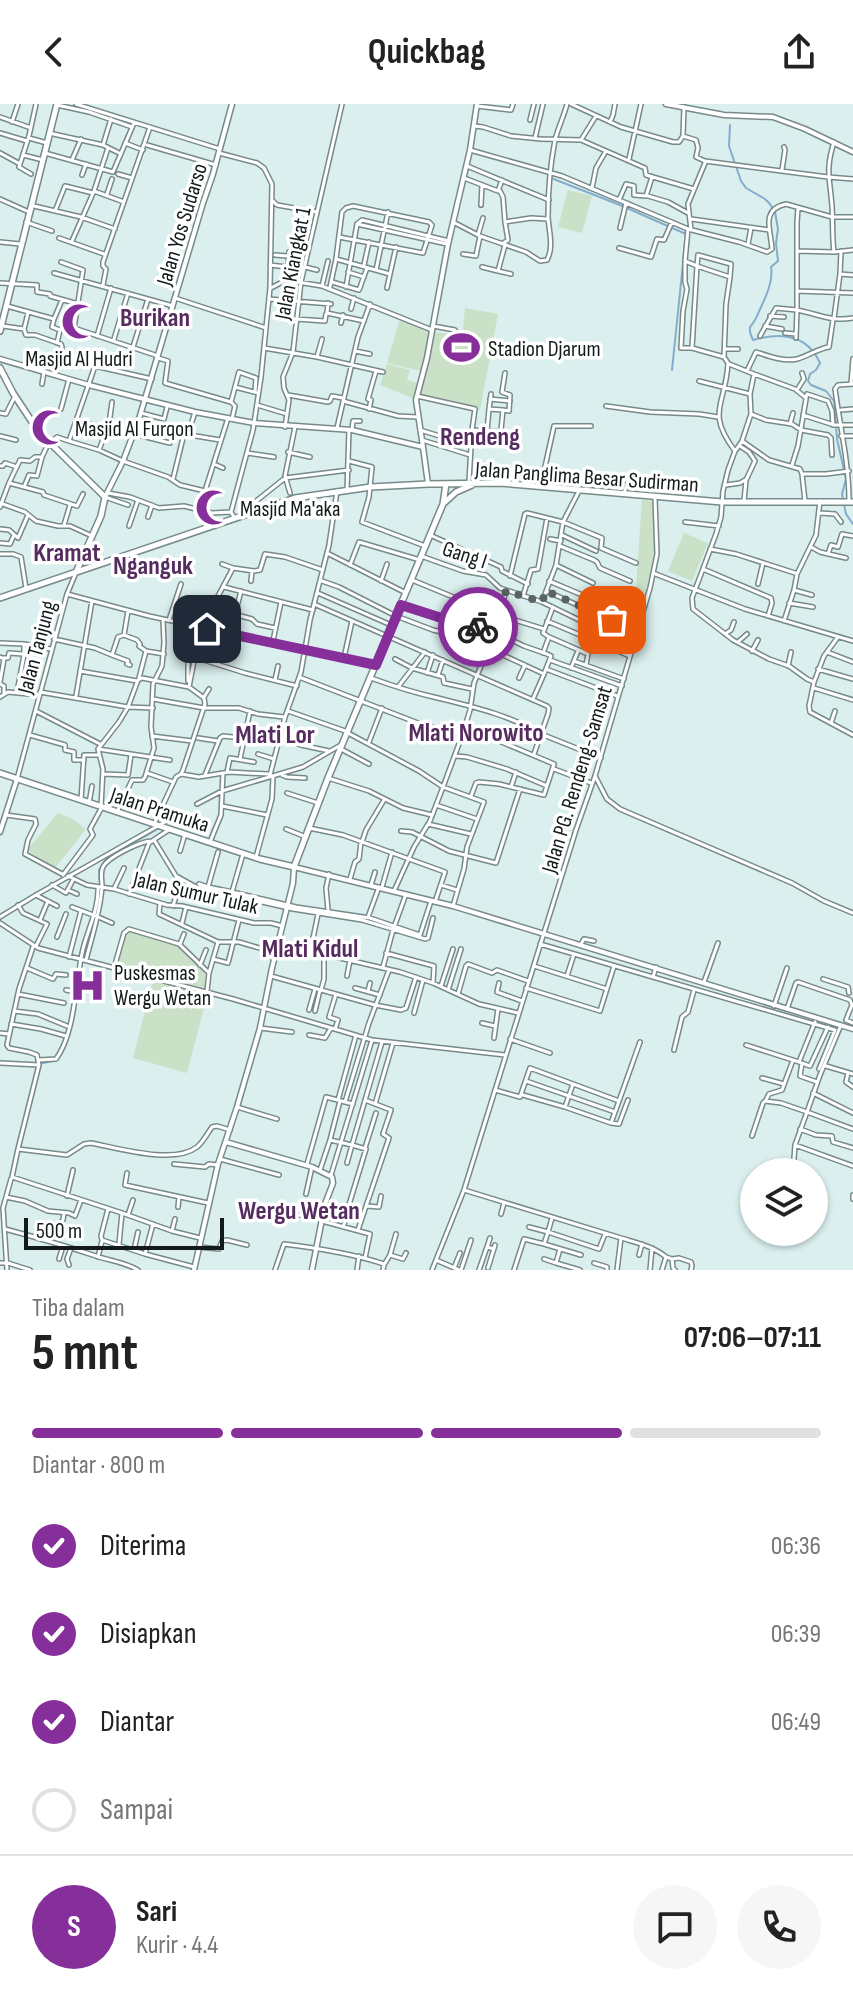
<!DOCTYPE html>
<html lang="id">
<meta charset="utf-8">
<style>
:root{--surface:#fff;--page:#f6f6f6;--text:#222;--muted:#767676;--line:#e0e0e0;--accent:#862e9a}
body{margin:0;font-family:"Sofia Sans Condensed",sans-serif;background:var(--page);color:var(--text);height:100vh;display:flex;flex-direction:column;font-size:30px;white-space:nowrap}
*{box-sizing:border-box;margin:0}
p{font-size:26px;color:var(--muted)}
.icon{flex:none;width:44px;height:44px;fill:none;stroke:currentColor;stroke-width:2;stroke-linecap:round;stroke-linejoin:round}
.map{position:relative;height:1166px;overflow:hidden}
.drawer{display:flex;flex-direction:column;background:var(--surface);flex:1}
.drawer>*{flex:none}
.controls{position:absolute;left:740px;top:1054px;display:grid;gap:16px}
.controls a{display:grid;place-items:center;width:88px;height:88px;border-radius:50%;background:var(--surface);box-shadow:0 2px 6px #0004;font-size:40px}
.scale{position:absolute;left:24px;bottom:20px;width:200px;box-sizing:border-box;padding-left:8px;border:4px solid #131b1a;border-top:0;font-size:22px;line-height:28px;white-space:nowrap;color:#131b1a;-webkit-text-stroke:6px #fff;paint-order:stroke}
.pin{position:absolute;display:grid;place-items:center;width:68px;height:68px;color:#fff;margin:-34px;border-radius:16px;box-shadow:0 4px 12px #0006}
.courier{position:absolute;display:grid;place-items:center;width:80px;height:80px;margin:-40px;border:6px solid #862e9a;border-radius:50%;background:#fff;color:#222;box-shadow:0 2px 10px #0007}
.head em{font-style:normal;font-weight:700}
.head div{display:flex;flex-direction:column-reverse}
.head{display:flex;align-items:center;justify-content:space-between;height:136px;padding:0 32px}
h1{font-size:52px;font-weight:700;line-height:60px}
.bar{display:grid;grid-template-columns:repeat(4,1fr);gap:12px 8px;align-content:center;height:96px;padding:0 32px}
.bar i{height:10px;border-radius:6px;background:var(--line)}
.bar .selected{background:var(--accent)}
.bar p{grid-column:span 4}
.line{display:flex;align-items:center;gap:20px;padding:0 32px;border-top:2px solid var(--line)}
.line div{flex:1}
.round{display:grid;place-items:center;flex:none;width:84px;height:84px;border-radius:42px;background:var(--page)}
ol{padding:0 32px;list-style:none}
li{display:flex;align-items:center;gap:24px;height:88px}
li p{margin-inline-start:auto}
li .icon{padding:8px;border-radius:50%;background:var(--accent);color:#fff;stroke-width:4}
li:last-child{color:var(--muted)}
li i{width:44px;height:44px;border:4px solid var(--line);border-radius:50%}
header{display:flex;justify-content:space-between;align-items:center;height:104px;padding:0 32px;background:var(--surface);font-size:36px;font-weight:700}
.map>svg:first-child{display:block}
</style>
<header><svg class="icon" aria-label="back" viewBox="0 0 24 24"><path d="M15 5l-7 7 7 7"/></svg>Quickbag<svg class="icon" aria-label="share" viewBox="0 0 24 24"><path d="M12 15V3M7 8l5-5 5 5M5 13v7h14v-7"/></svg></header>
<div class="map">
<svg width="853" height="1166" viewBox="0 0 853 1166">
<rect width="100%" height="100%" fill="#daefee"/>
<path fill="#cae0c7" d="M568,86L592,92L582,129L558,123Z
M465,204L498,210L480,306L419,291L435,228L457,231L459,226L463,225Z
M400,215L429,227L426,252L421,267L387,259Z
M387,260L410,266L407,276L418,279L415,295L380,281Z
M642,396L655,397L657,450L642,514L639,513L640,502L635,498Z
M684,429L708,439L692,477L668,467Z
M58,709L73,715L86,725L55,764L27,746Z
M128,828H135L179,843L205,870V884L118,862L125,831Z
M153,876L208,889L187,969L133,954Z"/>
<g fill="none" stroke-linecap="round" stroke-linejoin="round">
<path stroke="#86accc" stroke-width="2" d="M730,21L729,42L741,77L746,84L765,95L770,100L775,108L778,125L776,139L778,157L771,163C774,179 763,198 757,212C756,215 751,222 750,223C749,229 751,231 753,236C781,228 807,230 820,259L816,266L810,270L808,277L811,281L826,287L834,297L837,335L846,375L842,390L846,410L853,420
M551,74L620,101L686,130
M672,266L685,140
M100,783L99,766L106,755L161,723
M21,959H44L51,957"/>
<defs>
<path id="minor" d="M76,0L220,45
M571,0L621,23L673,38H679L683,32L684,3
M57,1L89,8L132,23
M477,2L511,6L513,0
M0,13L31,24
M530,16L534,0
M12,18L18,0
M610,18L613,11L615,0
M474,22L483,23L511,32L541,35L581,36L645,64L646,71L694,85
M0,29L27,37
M49,29L103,41L121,50
M683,32L696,36L698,44L696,53L705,57V59L688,100L691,126
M29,34L47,39
M535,34L543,0
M581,36L596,12
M834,38C825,66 830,75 832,102C833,118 832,133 834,148L853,146
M125,39L143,46
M103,41L111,15
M147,41L216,61
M470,46L562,72L688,125L685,157L697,162L692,244L724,253L728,259C726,301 705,307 735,347L728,366L723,387L721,413L716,430L692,494L693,505L733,536L769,555L789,562L807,575L814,578L809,602L810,608L853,631
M0,49L20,60
M45,49L113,68L134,19
M219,49L257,59L264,64L272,80L270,184L261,273L253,326L231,408L234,413
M23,51L43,56
M629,55L641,0
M72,56L81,35
M705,57L828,73L853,75
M467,62L549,96
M782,66L785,46L784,43
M31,70L19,63L29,32L36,0
M118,70L132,74
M82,71L86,60
M464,74L498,87L502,76
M592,84L596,64L606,47
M94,87L124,98
M500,87L503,93L505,118
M107,90L112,75
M648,92L668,98L688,109
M0,95L29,108
M272,96L277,101L317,108
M619,96L626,80L634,82V91L646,92L652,73
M481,101L482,81
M34,102L81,113L115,125
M798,104L797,119V206C818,210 831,218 853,214
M55,107L65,82L93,89
M691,115L769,126
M26,118L52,127
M453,118L480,132L526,148L540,157L547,156C554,143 549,128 548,113C548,87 550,62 555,36C558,24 564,12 567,0
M357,120L362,116L449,137
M357,120L447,140
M620,124L626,99
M688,125L739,138L767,148L772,145C771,126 760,106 786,100L832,113H853
M478,131L483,114
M59,134L104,150
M72,137L94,87L108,44
M0,138L20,140
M502,140L508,136L505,118L531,114L548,115
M748,140L751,124
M505,141L498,167L511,170
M619,144L651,153L657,135L664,136L672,118
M797,147L834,148
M841,147L840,170L853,171
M463,150L476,152L480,132
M275,151L287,152
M336,155L390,170L396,143
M61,158L83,166L74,224L158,252
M685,159V178L687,185L683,207L681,244H691
M270,161L304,165
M364,161L369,138
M288,162L289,148
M697,162L730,173L726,200L724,253
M697,162L698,151L731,160L730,173
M305,163L317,166
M482,163L498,167
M376,166L388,108
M348,168L364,173
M54,169L173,202
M332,178L359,186L367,164
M0,179L37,181V188L50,190V192L78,200
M103,181L106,165L103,162V158L150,23
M322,182L328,157
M330,183L336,155L342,108L346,104L353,102L429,118L432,121L423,149L339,133
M346,183L357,120
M271,184L286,176L322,182L432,226
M387,184L390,170
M797,187L853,189
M175,194L266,224
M269,195L331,200
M328,199L327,209L364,217
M7,202L54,215L52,223L60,226L57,239
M351,205L354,194
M770,212L784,213
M834,214L840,170
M54,215L62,196
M296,215L325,217L326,210
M341,219L343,211
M3,222L24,225L26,231H35L61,240L62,243L55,271
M433,222L455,226
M765,222L782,225
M24,225L28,209
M785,229L796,230
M97,232L111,184
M760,232L776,204L797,206L796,234
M114,235L128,189
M133,243L148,195
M264,244L317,253L383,268
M725,245H738
M355,247L370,250
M317,253L322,235
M158,254L168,257L165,279L231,298
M729,260L754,270L750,290L751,310L742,337
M43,267L45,257
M747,267L756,248C768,252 784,258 797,255C808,252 817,245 829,243L833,216
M754,270L795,285L806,294L807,290L828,297L832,307L833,321
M152,275L95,262L69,337L99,346L123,357L168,373L180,381L205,387L228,314
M699,277L750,290
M851,279L853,255
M42,280L44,268
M235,283L239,268L256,274L255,288
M797,286L804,275L802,269
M288,291L328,298L330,297L332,292L343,294
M417,292L475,305L472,326L469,377
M490,295L510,297
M343,297L398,312L417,313
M257,301L287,310
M606,302L650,308L699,310L718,313
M61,305L69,275
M369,305L371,296L368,295L376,267
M503,306L509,307L510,291L502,288L505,269
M841,306L853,305
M0,309L6,310L14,294
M141,309L164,315L167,303
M751,310L766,316L792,320L801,326L828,331L831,334L832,351
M803,311L834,321H853
M232,315L235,302L231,298L235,283L258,289
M77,317L107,324
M790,320L793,309
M285,323L289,296L284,284L283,273L293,248L301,178L342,0
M337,324L358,233L370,200
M352,326L353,317H360
M420,326L456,337
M472,326L498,328L501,326L503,306L489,305L491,290
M487,327L489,305
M134,330L170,339L173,327L183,329
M188,330L195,308
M0,332L16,336
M841,332H853
M422,336L470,351
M50,339L57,333L69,337
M740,342L749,348L755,357L746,376L744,397
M99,346L109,320L112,298
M736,346L742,337L769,356L800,365L802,370L805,397
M288,348L310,353
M247,349L274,353
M349,357L372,363L369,393L362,418L425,442
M214,360L223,364
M792,361L798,342L806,295
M0,362H3L5,359L17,363
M802,370H826L849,367
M173,375L184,330L220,336
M9,379L20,356L30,357L35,353H41
M541,381L554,322H591
M726,381L740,379L745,376
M24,383L29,371L37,372L42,353L49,338
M347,386L349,326
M108,389L130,393L159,404L184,402L212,409L231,408
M290,389L285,372L295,323
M624,389L628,378
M105,393L128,401
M849,397C849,359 840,322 835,285L838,281L853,280
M255,398L285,374L349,366
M0,399L25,408L36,417L58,422H70L92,432
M0,403L9,379L43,388L44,391L77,402L83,390
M198,406L205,387
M820,409L835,410L841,418
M148,413L152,401
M685,418L719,422
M64,421L70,401
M129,422L138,396
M0,425L9,426L18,434L28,411
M430,431L501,463L502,467L528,480
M562,431L596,447
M550,435L561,437
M0,439L10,440L14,431
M560,442L594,456L597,458L600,464L630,477
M811,443L820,448L846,454
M710,445L736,450L795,469
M327,449L406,489
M0,450H13L21,453L26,484
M828,450L831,441L838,443L842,430L853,432
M421,452L463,467L486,471L500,484L542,498L633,542
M350,461L359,438L420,456
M556,461L593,479
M233,464L254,467L260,466L265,450L285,453L323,466
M703,465L771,494L772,499L768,512
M653,469L745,505L853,537
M510,472L525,410L527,409L563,418L602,434L601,444L636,459
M412,476L492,509L544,525
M251,477L252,467
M322,477L339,483L396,512L433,526L490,539
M381,477L387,460
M549,477L587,493
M758,480L763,459
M224,483L313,506
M794,486L812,491
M546,487L638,528
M318,489L391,521
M67,490L149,512L376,561
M523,492L531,466L538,465L547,414
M542,498L556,461L563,418L579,387
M789,499L813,503
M314,500L547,602L549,604L548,610L541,630L601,654
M401,501L454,518L489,525L524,542L547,550L551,552L544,570
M211,504L252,515L257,520L275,524
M128,507L124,531L137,536L140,540L139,542L146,547L164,550
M235,510L241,487
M169,516L181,480
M547,517L630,552
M784,517L794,486L797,470L816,431L820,397
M201,524L233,464L222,460
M725,530L731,526L734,518
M549,533L588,550L586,561
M54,535L95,544L112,551L118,533L124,531
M273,537L281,498
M738,538L747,530
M0,539L24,540
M489,540L501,545L503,551L544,570L533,595
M752,547L758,536
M827,548L853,558
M543,549L549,533L543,529L553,503
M112,551L128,557L127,560L130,561
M0,553L4,555L0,578
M194,553L245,569L297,582
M3,554H8L9,549L23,550
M344,554L352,517
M395,555L412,564L443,573L444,579L472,585
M550,556L622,582
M574,557L624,575
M788,562L791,548
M571,564L578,547
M546,565L617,592
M818,565L853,575
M80,567L137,577
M427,569L433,551
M438,571L443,556
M299,573L423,621L475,633L492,634L554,660L544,691L499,680L479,678L476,679L471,692
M139,574L146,547
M371,574C393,582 415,589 438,594C474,603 509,611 541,630L534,650
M519,574L525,561
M275,576L278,562
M188,577V546L196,523
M814,578L824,552L838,533
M0,580L4,582V589
M398,583L425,548
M814,584L853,596
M17,588L24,551V540L51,545
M40,588L128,603L153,604
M76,592L92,497
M0,593L8,588L39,591
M204,593L209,585
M153,595L204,604H239L258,610L284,613
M36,607L100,640
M288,607L348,628
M831,619L835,607
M348,629L419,667L443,683L463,629L470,606L474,579L494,530L506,487
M30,631L65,641V646L74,648V656H84
M152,632L192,637
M198,634L218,637
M280,634L301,641L329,647
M369,638L382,604
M98,645L170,656
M341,645L369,660
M258,650L274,655
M456,652L467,653L507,665L547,682
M240,655L250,607
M554,665L591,679
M227,668L230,654L254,658
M147,669L173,678
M103,670L128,671L131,651
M181,670L199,673L229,668L268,670L273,673L272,695L256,753
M205,671L220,634L223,632L279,638
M270,671L285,613L301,568L310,516L329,441L337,387
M282,671L287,673L305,674
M595,672L607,695L620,705L792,779L824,797L853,809
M328,674L369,687L403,704L432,711
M17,675L67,490L75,471
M511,683L516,668
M287,689L318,699
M81,696L84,651H98
M89,699L92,682
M197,700L222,687L303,663L339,642
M436,701L477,715
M222,702L267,711
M101,703L103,665L98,645L119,618L128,603L138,576L142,574L189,583
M117,708L132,676H143L145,673L154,644L151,623L153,580L162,562L164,539L163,515
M6,711L35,715L36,720L28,736L25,750L62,770
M154,720L176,673L181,670L183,666L205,600L204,594L189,583L196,547L207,525
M428,720L471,730
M309,724L343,731L445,768L435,798
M286,725L306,733
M401,727L412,728L449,747L496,759L520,685
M154,736L176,772L196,783L293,805L362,816L425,835L428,834L433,814
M210,738L221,711L223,669
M362,738L366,726L384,696
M180,747L185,730
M243,750L232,788L296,803L370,814L420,831L431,797
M63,771L93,731L90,725L102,703
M68,772L87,781L114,785L167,801L182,802L254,819H271L282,822
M350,775L355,758L359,755L361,738
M199,780L208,783L218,748
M52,781L66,789L73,776
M371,781L375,768
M441,781L457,786
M208,783L232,788
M382,783L392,748
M114,785L124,764
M68,786L77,790
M394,787L414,743L430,717L443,683L484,698L467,743L464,765L453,802
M129,790L149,739L170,725
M36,791L57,802
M160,800L159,810L218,838H239L276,849
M18,801L23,809L47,820L36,842
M173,802L181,776
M72,803L93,811
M328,806L326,784L329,770
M96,812L112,819
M0,813L36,791L179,710
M368,813L379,783
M40,816L48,797
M0,819L38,844L233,895L372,936L505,951
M182,819L186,803
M57,833L66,810
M180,840L184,830
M540,840L653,873L656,863
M581,840L584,835L594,837
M277,843L340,854L400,868L433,879L479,900L518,909
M310,849L318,810
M386,849L434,862L433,879
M69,853L81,807
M213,855L228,859L239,816
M86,856C92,832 101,806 102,782C102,776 100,768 103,763C108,753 141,737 152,737
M200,861L206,846
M534,862L607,885
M383,863L393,826L406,790
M27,864L53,875L56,870L66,871
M114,864L124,829L129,825L179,840L209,869L207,887
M209,869L218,838
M271,872L375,901L401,906L406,904L416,873
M347,872L350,856
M567,872L574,850
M653,873L835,926L819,965
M823,875L848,883L849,889
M704,878L718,839
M499,879L497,888L522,897
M441,882L453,845
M355,884L380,891
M526,884L600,907L614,862
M66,886L76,888
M321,886L324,875V851
M448,886L461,845
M368,887L370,879
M18,890L64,899
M458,890L466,862L468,860L492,869L497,866L528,877
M774,902L787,864
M787,905L796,879L798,878L850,896L852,901L846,916L853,919
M309,906L315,885
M14,907L38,910L67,922
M315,907L320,886
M414,909L423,876
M482,919L495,922
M11,920L41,925L66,932
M260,924L292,928
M335,925L338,916L329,913L336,890
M0,929L9,930
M309,931L325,934L331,924
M494,934L498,905
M510,935L550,949
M746,941L799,958L815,918
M674,946L682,913L688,908L694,886
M39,956L56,955C76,928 75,877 83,845C88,825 99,804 98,783
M799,958L810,962L828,923
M0,959L39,961L37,951L29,948L9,944L7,941L19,885L33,843
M802,959L800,972L817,978
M826,962L853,970
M848,969L846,978L853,983
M762,974L784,980
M526,977L615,1008L611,1019L565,1003
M495,986L520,993L530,964L619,997L615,1008
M813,989L853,1009
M523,991L565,1003L573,980
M338,996L356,931
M766,996L769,990L782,986L793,956
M619,997L640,938
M345,998L369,919L389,866
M375,1000L393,939
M237,1003L277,1015
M611,1019L619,1020L628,996
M800,1025L816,1031L832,1032L833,1038L853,1044
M752,1032L763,999L765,997L781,999L807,1008L820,971L841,921
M330,1036L340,997
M795,1041L853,1062
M365,1044L376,1009
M18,1045L39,961
M220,1055L279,1071
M174,1060L205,1063L209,1060L218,1061
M307,1060L326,993L353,1000
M320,1066L330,1036L352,1041L347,1059
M793,1068L795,1041L807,1008L853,1025
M127,1069L125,1081L208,1099
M331,1071L372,936
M306,1090L312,1063
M853,1091V1095
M67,1092L73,1066
M6,1093L25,1097L48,1107L69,1109L75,1112L81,1096
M367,1102L379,1103L381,1092
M178,1103L179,1093
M348,1104L366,1045L352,1041L382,938
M108,1105L101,1132L102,1136L145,1150L194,1163
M501,1110L504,1099
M128,1111L133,1096
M297,1111L321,1112
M322,1117L370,1130L365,1154
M59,1120L63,1116L64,1109
M343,1123L347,1112
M529,1123L548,1128L552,1114
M5,1125C35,1133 66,1142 96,1152C111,1157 124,1158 138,1166
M358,1126L389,1034L383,1030L391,1006L365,996
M172,1127L175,1115
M200,1134L172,1127L122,1109L12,1073L18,1045L67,1051L84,1040L91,1039C118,1044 174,1061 197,1043C203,1038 207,1030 212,1023L217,1022L230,1026
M621,1134C637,1139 653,1142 666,1153L662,1166
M119,1140L122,1109
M199,1143L219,1145L222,1137L227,1136L247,1141
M487,1143L490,1134
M134,1146L138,1128
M145,1150L153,1120
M390,1151L403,1155L406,1149
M581,1151L544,1140L548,1128L599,1145L605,1130
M639,1151L642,1140
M98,1153L102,1137
M666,1153L672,1155L679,1154L691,1158L692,1162L691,1166
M59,1155L63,1142
M544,1155L556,1159L560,1145
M672,1155L673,1164L675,1166
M0,1159H8L30,1166
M556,1159L580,1166
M594,1159L607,1163V1166
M69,1161L67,1155L71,1144
M384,1161L390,1151L396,1130
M454,1164L460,1149
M488,1164L495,1141
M7,1166L3,1104L11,1075
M275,1166L284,1140C317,1144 351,1149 384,1160L383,1166
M357,1166L359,1152
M432,1166L436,1156
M459,1166L436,1156L464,1086
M461,1166L471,1136
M479,1166L487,1143L494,1145
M514,1166L524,1135L544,1140
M617,1166L621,1134L464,1086L576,726L595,672L650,484L657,450L655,394
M650,1166L652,1144"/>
<path id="tertiary" d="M666,0L724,11L773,13L805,25L853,48
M0,255L89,281L195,308L254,319L352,326L423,343L428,380
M423,343L416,296L427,254L448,140L470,46L477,0
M105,393L123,357L139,315L203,99L213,70L232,0
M0,728L17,675
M226,1038L312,1063L332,1073L333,1079L325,1100L312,1166
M194,1166L218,1060L237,1003L260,924L272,864L293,779L294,763L453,802L853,925"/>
<path id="secondary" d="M0,227L57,0
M0,264L13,289L38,327L105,393L101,412L77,466
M444,399L456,388L472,381
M0,494L295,394L371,383L428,380L500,379L722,398H853
M0,669L260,755L294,763
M294,763L328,674L443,400L446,380"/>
</defs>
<use href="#minor" stroke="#778a89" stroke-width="6"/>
<use href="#tertiary" stroke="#778a89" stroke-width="7"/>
<use href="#secondary" stroke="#778a89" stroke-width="8"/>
<use href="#minor" stroke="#fff" stroke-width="3"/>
<use href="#tertiary" stroke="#fff" stroke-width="4"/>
<use href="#secondary" stroke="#fff" stroke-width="5"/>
</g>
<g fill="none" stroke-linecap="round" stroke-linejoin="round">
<path stroke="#596564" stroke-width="8" stroke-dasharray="0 14.4" d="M478,523L495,527L506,487L542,498L546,487L612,516"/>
<path stroke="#862e9a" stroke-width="10" d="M207,525L376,561L401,501L454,518L478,523"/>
</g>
<defs>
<symbol id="mosque-bare" viewBox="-9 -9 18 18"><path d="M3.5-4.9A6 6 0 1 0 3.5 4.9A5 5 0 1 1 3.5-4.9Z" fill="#862e9a" stroke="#fff" stroke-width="2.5" paint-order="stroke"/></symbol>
<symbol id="stadium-bare" viewBox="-9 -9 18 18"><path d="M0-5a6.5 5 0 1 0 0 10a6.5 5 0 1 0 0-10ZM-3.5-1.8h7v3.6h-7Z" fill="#862e9a" stroke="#fff" stroke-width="2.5" paint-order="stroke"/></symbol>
<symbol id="hospital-bare" viewBox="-9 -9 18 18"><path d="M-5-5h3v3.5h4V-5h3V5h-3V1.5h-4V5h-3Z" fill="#862e9a" stroke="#fff" stroke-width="2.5" paint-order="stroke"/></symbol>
</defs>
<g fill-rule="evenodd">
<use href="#mosque-bare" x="54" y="192" width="51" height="51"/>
<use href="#stadium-bare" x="436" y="218" width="51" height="51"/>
<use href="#mosque-bare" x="24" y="298" width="51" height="51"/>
<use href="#mosque-bare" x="188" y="378" width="51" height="51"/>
<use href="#hospital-bare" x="62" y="856" width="51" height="51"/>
</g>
<g text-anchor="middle" stroke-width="7" stroke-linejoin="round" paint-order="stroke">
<g font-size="22" fill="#131b1a" stroke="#fff">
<text transform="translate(181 120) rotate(-73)" y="8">Jalan Yos Sudarso</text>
<text transform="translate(292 159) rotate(-79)" y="8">Jalan Kiangkat 1</text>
<text transform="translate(587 372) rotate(4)" y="8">Jalan Panglima Besar Sudirman</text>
<text transform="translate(465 450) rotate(18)" y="8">Gang I</text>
<text transform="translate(36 543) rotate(-75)" y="8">Jalan Tanjung</text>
<text transform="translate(576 675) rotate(-73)" y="8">Jalan PG. Rendeng-Samsat</text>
<text transform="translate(160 705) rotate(18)" y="8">Jalan Pramuka</text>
<text transform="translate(196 788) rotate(13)" y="8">Jalan Sumur Tulak</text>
</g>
<g font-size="22" fill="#131b1a" stroke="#fff" text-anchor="start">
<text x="488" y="252">Stadion Djarum</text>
<text x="79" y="262" text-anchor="middle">Masjid Al Hudri</text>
<text x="75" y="332">Masjid Al Furqon</text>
<text x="240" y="412">Masjid Ma'aka</text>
<text x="114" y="876">Puskesmas<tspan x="114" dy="25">Wergu Wetan</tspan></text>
</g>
<g font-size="26" font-weight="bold" fill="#562b60" stroke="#fff">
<text x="155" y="222">Burikan</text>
<text x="480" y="341">Rendeng</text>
<text x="67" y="457">Kramat</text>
<text x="153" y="470">Nganguk</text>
<text x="476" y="637">Mlati Norowito</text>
<text x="275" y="639">Mlati Lor</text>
<text x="310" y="853">Mlati Kidul</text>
<text x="299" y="1115">Wergu Wetan</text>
</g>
</g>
</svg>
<div class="controls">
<a><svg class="icon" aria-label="layers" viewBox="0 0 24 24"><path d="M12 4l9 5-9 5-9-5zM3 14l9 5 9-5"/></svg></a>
</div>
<div class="scale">500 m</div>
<div class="pin" style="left:612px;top:516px;background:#ea580c"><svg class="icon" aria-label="bag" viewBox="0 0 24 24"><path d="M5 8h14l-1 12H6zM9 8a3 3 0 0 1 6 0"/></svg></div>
<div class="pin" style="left:207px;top:525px;background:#1f2937"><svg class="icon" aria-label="home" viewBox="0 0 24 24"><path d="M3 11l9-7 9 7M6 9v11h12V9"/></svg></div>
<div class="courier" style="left:478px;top:523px"><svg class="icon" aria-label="bike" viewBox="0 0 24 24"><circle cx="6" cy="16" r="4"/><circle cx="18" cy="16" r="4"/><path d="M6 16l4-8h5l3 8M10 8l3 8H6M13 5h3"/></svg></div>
</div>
<section class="drawer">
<div class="head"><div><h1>5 mnt</h1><p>Tiba dalam</p></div><em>07:06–07:11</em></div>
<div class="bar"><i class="selected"></i><i class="selected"></i><i class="selected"></i><i></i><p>Diantar · 800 m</p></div>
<ol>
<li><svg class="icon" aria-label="check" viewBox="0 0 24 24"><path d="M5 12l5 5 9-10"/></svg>Diterima<p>06:36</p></li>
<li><svg class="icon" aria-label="check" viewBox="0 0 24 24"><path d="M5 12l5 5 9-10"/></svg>Disiapkan<p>06:39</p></li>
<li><svg class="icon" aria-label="check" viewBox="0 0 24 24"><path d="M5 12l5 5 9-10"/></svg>Diantar<p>06:49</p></li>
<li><i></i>Sampai</li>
</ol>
<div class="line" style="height:144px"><b class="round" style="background:var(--accent);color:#fff">S</b><div><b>Sari</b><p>Kurir · 4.4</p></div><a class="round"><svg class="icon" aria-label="chat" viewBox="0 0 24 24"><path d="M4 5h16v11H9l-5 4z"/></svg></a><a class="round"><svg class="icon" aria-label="phone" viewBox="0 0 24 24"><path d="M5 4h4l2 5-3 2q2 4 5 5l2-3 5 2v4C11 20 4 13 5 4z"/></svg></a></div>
</section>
